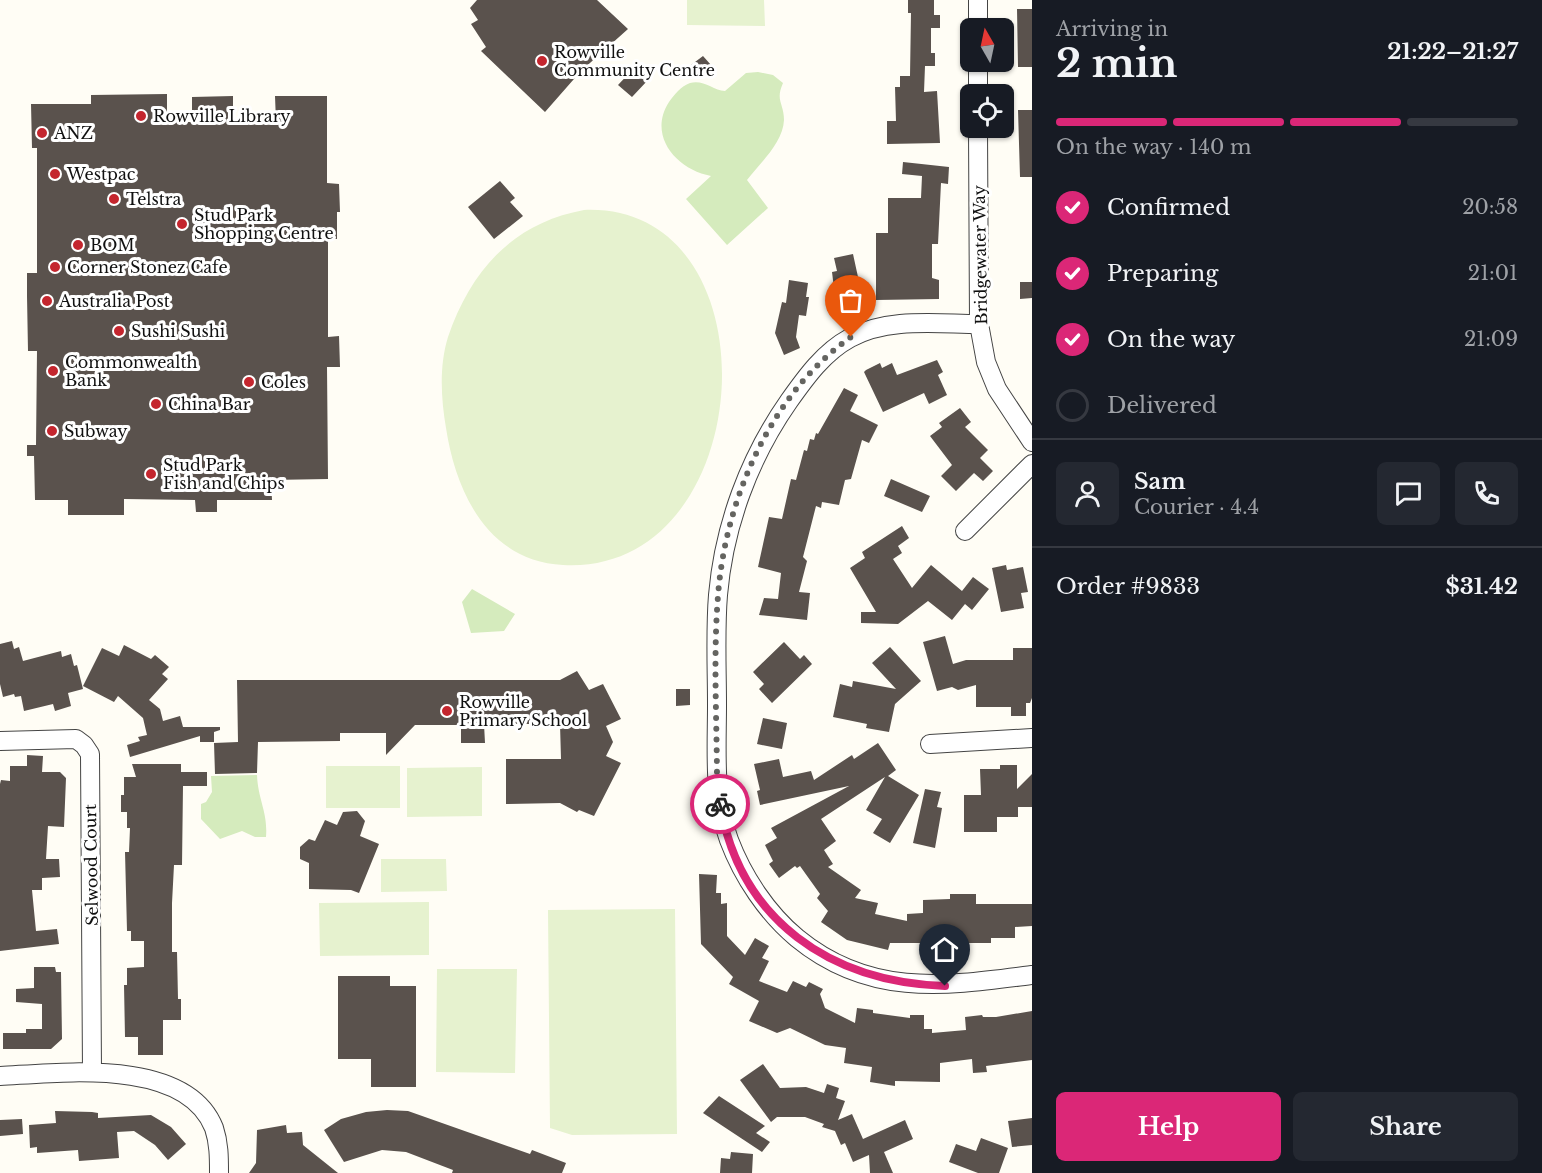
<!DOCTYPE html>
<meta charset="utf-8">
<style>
:root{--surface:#171b24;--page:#242831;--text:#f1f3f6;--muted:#9ea1a6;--line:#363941;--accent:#db2777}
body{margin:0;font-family:"Libre Baskerville",serif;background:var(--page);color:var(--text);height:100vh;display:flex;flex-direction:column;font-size:22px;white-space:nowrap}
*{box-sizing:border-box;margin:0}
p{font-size:20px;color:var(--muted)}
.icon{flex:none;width:33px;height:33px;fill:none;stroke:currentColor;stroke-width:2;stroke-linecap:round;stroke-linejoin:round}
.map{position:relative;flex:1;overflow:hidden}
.panel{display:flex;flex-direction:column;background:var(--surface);width:510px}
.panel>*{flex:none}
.needle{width:39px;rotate:351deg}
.tools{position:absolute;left:960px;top:18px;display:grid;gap:12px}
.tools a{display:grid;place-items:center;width:54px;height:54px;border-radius:9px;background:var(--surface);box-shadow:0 2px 4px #0004;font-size:30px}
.pin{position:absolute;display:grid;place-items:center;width:51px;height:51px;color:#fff;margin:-62px -26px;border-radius:50% 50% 50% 0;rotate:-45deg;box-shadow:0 0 6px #0007}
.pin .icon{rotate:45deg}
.courier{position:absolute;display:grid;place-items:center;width:60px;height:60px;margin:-30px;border:4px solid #db2777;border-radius:50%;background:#fff;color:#222;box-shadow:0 2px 8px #0007}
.summary em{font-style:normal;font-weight:700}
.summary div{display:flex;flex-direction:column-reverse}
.summary{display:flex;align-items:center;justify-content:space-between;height:102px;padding:0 24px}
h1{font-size:39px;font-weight:700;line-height:45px}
.bar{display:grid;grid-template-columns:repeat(4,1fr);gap:9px 6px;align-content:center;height:72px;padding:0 24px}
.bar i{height:8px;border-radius:4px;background:var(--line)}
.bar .on{background:var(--accent)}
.bar p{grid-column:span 4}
.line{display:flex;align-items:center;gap:15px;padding:0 24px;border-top:2px solid var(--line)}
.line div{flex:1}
.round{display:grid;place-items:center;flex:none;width:63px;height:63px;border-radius:9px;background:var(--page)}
ol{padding:0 24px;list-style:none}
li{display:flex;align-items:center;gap:18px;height:66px}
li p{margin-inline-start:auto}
li .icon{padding:6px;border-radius:50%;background:var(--accent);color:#fff;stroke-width:4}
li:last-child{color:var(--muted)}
li i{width:33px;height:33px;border:3px solid var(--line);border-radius:50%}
.action{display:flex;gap:12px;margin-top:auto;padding:12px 24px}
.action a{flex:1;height:69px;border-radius:9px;background:var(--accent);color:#fff;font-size:24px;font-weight:700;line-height:69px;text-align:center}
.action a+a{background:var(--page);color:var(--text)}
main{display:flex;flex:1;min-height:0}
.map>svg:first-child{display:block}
</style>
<main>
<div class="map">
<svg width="1032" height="1173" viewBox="0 0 1032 1173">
<rect width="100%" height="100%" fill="#fffdf5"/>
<path fill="#d5ebbd" d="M758,72L773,75L783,83C775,101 784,103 784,120C783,143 760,163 747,180L768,208L727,245L686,199L711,176C677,170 647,136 669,102C674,95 681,86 690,83C703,79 713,90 725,91L746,73Z
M472,589L515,614L504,631L471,633L462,602Z
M257,775C258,800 268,812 266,837H255L242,831L220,839L201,819V804L206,802L212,792L211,776Z"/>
<path fill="#e6f2cf" d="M687,0H764L765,26L687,25Z
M584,210C781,202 761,576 563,565C488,561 456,493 446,428C441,399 439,366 448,337C471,270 513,223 584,210Z
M326,766H400V808H326Z
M482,767V816L407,817V768Z
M381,859H446L447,891L381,892Z
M429,902V955L320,956L319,903Z
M675,909L677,1134L572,1135L550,1128L548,910Z
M437,969H517L515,1073L436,1072Z"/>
<path fill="#5a524d" d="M477,0H597L628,29L581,71L545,112L481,51L486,47L471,24L478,20L470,8Z
M908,0H934V15H940V28H931V53H935V66H925L924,92L937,91L940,143L887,144V121H896L895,87H900V76H910L911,13H908Z
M1017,9H1032V67H1018Z
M703,56L711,65L698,75L691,65Z
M635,67L648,80L632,97L618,85Z
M167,94V122H192V97L233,96V122H276L275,96H327V183L339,184L340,212H337V239H328V337L339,336L340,367H327L328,479L271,480L272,500H217V512H196L195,500L124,499V515H68V500H35L34,456H27V445H36L37,351H28L27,296V273H37V148H32L31,104H91V95Z
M1018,110H1032V177H1020Z
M903,162L949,167L948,184L941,183L938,244H932V278L939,280V299L876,300V233H888V198H921L922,176L902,174Z
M500,181L515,198L510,202L523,216L494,239L468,207Z
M853,254L863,300H850L852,309L837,312L832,272L837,271L834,258Z
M789,280L808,283L806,297H809L806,316L799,315L796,337L800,348L784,355L775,333L782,302L786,303Z
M1020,282H1032V298L1020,299Z
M937,360L943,372L938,375L947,395L929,404L924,393L883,412L864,372L866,370L880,363L882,368L892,363L897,375Z
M844,388L858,395L850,411L878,425L869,443L862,440L851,479L845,480L839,505L822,502L821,508L816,506L803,557L807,561L799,592L810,593L807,620L759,615L764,598L778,599L781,573L758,567L769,517L782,519L791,479L796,480L804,450L807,451L810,439L814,440L816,433L818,434Z
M960,408L971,422L965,427L988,450L980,458L993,471L983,481L974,473L956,491L941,476L952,465L930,436L942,427L939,423Z
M891,479L930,496L922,512L884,496Z
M902,526L909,538L898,546L902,553L893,559L912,588L931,565L962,591L973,577L989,589L972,610L965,604L952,620L928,601L898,624L861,623V612H876L850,568L865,558L862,552Z
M1006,565L1007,570L1023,567L1028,592L1021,593L1024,608L1001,612L992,568Z
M945,636L953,664L966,660H1013V648H1032V698L1030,703H1026V716H1011V707H976V685L958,690L952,687L937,691L923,642Z
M12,641L14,649L19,647L23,661L61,651L62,657L71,654L74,666L77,665L83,689L68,693L71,706L55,711L53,704L24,711L21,696L15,697L14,694L3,697L0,684V644Z
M784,642L800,659L804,655L812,664L772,703L759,689L764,684L753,672Z
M124,645L151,659L155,655L169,667L162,674L168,679L149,700L160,709L163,721L180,716L183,727H220V730L214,732V742H200V736L130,757L127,745L140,741L138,737L147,735L143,718L118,696L114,702L83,686L102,648L119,656Z
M890,647L921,681L895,704L889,732L866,728L867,724L833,717L840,684L852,687L853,681L896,689L872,663Z
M577,671L589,690L603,684L621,719L606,726L613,742L606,756L621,763L594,816L579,810L577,812L560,803L506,804V759H561L560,724H484L485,743H461V725H415L386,755V733H340V741L258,742L257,773L215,774L214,743L238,742L237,680H560Z
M676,689H690V705L676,706Z
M763,718L787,723L782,749L757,744Z
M878,743L896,770L888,776L919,795L890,843L873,833L882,819L866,810L885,777L821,819L836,841L824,850L833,864L828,867L861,890L855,898L878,903L875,914L907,921V914L923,913V900L950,899V894H976V904H1032V926L1015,927V938H991V943H942V960H924L923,943H890L888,950L847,940L821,922L828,911L817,898L820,894L800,866L797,868L795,866L779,878L769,864L773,861L765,845L777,838L771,828L849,786L760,805L757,791L760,790L754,764L779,759L783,777L811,771L814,780L852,755L854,759Z
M27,755L43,756L42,772H60L66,778L64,827L48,826L46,859H59L60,877L42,878V890H32L36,931L57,929L59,944L0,951V784L1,780L10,781V766H27Z
M132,764H181V772H207V786H183L182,865H174L172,903V952H177L178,999H181V1020H163V1055H138V1037H125L124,985H127V968L144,967V941H131V931H127L125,852H129L130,828H127V812H121V795H124V777H136Z
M1000,765H1017V789L1032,774V807H1018V817H997V832H964V795H981L980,769H1000Z
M925,789L941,792L937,807L942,808L935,848L913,843Z
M357,811L365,821L360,836L379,844L359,893L351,890L309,889V863L300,859V847L309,839L315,841L325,820L337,825L343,812Z
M699,874L717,875L716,893H721V904L727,903V936L745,955L755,938L769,946L762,958L769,961L759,981L787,992L793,981L806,987L809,982L823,989L820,994L825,1008L855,1023L857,1008L873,1010V1013L910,1018V1015H924V1029H932V1033L966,1030L965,1017L982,1015L983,1017H996L1032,1011V1060L986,1066L987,1072L973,1073L972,1059L940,1063V1082L895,1081V1086L870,1082L872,1067L844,1063L846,1048L825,1045L790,1028L777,1033L749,1021L759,1001L729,984L733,977L701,944Z
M34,967H55L56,972H61L62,1039L51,1049H3V1033H26V1029H42V1004L16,1002V989L34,988Z
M338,976H390V986H416V1087H371V1059H338Z
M763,1064L780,1088L806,1087L824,1093L827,1084L839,1088L836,1098L845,1101L838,1120L852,1114L863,1139L905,1120L913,1139L884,1152L893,1173H870L869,1155L853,1162L845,1143L841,1145L835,1131L822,1127L824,1124L805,1117H777L771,1122L740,1080Z
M719,1096L765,1126L756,1133L770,1142L762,1152L703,1113Z
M387,1110L408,1111L530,1154L532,1150L566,1163L562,1173H452L453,1170L406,1152L382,1150L344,1162L324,1130L341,1119L366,1112Z
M55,1111L92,1112L98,1113V1118L151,1115L171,1127L186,1144L168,1160L155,1145L134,1131L117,1132L119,1158L79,1161L78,1150L37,1153V1147L30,1148L29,1125L56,1123Z
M1032,1118V1145L1012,1147L1008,1121Z
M22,1119L23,1134L0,1136V1120Z
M286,1125L287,1133L302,1132L303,1145L338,1173H249L256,1163L257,1130Z
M981,1138L1008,1148L999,1173H978L949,1162L956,1144L976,1151Z
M731,1152L753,1154L752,1173H720L721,1158L730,1159Z"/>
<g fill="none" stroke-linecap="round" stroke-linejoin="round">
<defs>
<path id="minor" d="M978,0V28
M978,94V62
M978,128L979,324L986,362L997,389L1032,442
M979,324C938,324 888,317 850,338C824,352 806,377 789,401C749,458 724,526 718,595C715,631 717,669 717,705C717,750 713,797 729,840C743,877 767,913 797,938C870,998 946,986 1032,975
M965,531L1032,464
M0,741L76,739L84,745L90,754L92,1072
M930,744L1032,738
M0,1076C60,1073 186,1057 214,1128C219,1143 219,1157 219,1173"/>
</defs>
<use href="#minor" stroke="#444" stroke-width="20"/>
<use href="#minor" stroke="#fff" stroke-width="18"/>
</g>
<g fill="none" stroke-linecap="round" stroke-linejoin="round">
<path stroke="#646461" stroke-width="6" stroke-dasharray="0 10.8" d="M720,804L717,783C717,721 713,658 718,596C725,500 771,393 851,337"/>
<path stroke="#db2777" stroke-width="8" d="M720,804C740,921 831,982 945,986"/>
</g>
<g fill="#c4262e" stroke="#fff" stroke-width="2">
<circle cx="542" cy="61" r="6"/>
<circle cx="141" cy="116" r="6"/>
<circle cx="42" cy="133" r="6"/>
<circle cx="55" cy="174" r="6"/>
<circle cx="114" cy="199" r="6"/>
<circle cx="182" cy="224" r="6"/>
<circle cx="78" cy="245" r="6"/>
<circle cx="55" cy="267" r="6"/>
<circle cx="47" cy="301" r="6"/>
<circle cx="119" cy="331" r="6"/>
<circle cx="53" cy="371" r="6"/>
<circle cx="249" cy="382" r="6"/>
<circle cx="156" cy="404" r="6"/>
<circle cx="52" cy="431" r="6"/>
<circle cx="151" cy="474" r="6"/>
<circle cx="447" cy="711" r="6"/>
</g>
<g text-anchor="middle" stroke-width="6" stroke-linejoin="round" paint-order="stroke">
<g font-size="16" fill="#111" stroke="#fff" text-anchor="start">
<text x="554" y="58">Rowville<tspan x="554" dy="18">Community Centre</tspan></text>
<text x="153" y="122">Rowville Library</text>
<text x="54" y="139">ANZ</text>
<text x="67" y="180">Westpac</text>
<text x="126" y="205">Telstra</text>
<text x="194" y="221">Stud Park<tspan x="194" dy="18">Shopping Centre</tspan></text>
<text x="90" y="251">BOM</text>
<text x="67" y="273">Corner Stonez Cafe</text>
<text x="59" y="307">Australia Post</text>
<text x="131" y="337">Sushi Sushi</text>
<text x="65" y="368">Commonwealth<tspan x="65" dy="18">Bank</tspan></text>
<text x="261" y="388">Coles</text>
<text x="168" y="410">China Bar</text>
<text x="64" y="437">Subway</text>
<text x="163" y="471">Stud Park<tspan x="163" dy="18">Fish and Chips</tspan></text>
<text x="459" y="708">Rowville<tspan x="459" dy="18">Primary School</tspan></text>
</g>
<g font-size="16" fill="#111" stroke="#fff">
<text transform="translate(980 255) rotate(-91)" y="6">Bridgewater Way</text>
<text transform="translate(91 865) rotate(-91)" y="6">Selwood Court</text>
</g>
</g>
</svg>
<div class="tools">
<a><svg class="needle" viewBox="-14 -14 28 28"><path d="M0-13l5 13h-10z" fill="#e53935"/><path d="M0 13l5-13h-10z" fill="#9ea1a6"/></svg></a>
<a><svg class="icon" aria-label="locate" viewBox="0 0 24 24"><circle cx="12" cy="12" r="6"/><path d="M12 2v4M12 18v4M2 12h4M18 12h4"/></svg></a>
</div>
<div class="pin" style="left:851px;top:337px;background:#ea580c"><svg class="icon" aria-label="bag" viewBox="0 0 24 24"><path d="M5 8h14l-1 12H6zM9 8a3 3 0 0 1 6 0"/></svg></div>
<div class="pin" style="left:945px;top:986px;background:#1f2937"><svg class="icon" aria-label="home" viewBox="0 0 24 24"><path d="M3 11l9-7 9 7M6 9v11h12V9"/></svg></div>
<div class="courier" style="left:720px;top:804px"><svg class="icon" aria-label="bike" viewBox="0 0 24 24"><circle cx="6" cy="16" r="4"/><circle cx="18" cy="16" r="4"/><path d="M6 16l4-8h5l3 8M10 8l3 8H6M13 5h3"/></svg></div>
</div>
<section class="panel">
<div class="summary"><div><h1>2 min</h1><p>Arriving in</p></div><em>21:22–21:27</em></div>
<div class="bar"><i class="on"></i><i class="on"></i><i class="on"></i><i></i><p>On the way · 140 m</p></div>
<ol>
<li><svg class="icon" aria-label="check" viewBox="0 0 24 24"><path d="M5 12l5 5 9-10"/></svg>Confirmed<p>20:58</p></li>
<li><svg class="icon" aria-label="check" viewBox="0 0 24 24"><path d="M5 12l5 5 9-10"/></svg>Preparing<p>21:01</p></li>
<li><svg class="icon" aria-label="check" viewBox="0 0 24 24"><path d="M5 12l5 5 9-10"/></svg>On the way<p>21:09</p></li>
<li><i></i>Delivered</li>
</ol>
<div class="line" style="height:108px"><a class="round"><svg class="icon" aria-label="person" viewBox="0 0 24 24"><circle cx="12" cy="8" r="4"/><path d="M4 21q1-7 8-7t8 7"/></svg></a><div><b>Sam</b><p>Courier · 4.4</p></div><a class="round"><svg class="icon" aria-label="chat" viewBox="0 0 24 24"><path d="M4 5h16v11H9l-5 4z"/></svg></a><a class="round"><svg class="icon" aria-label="phone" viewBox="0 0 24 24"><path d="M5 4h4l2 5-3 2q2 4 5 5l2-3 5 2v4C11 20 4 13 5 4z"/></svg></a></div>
<div class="line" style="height:78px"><div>Order #9833</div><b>$31.42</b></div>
<div class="action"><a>Help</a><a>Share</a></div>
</section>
</main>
